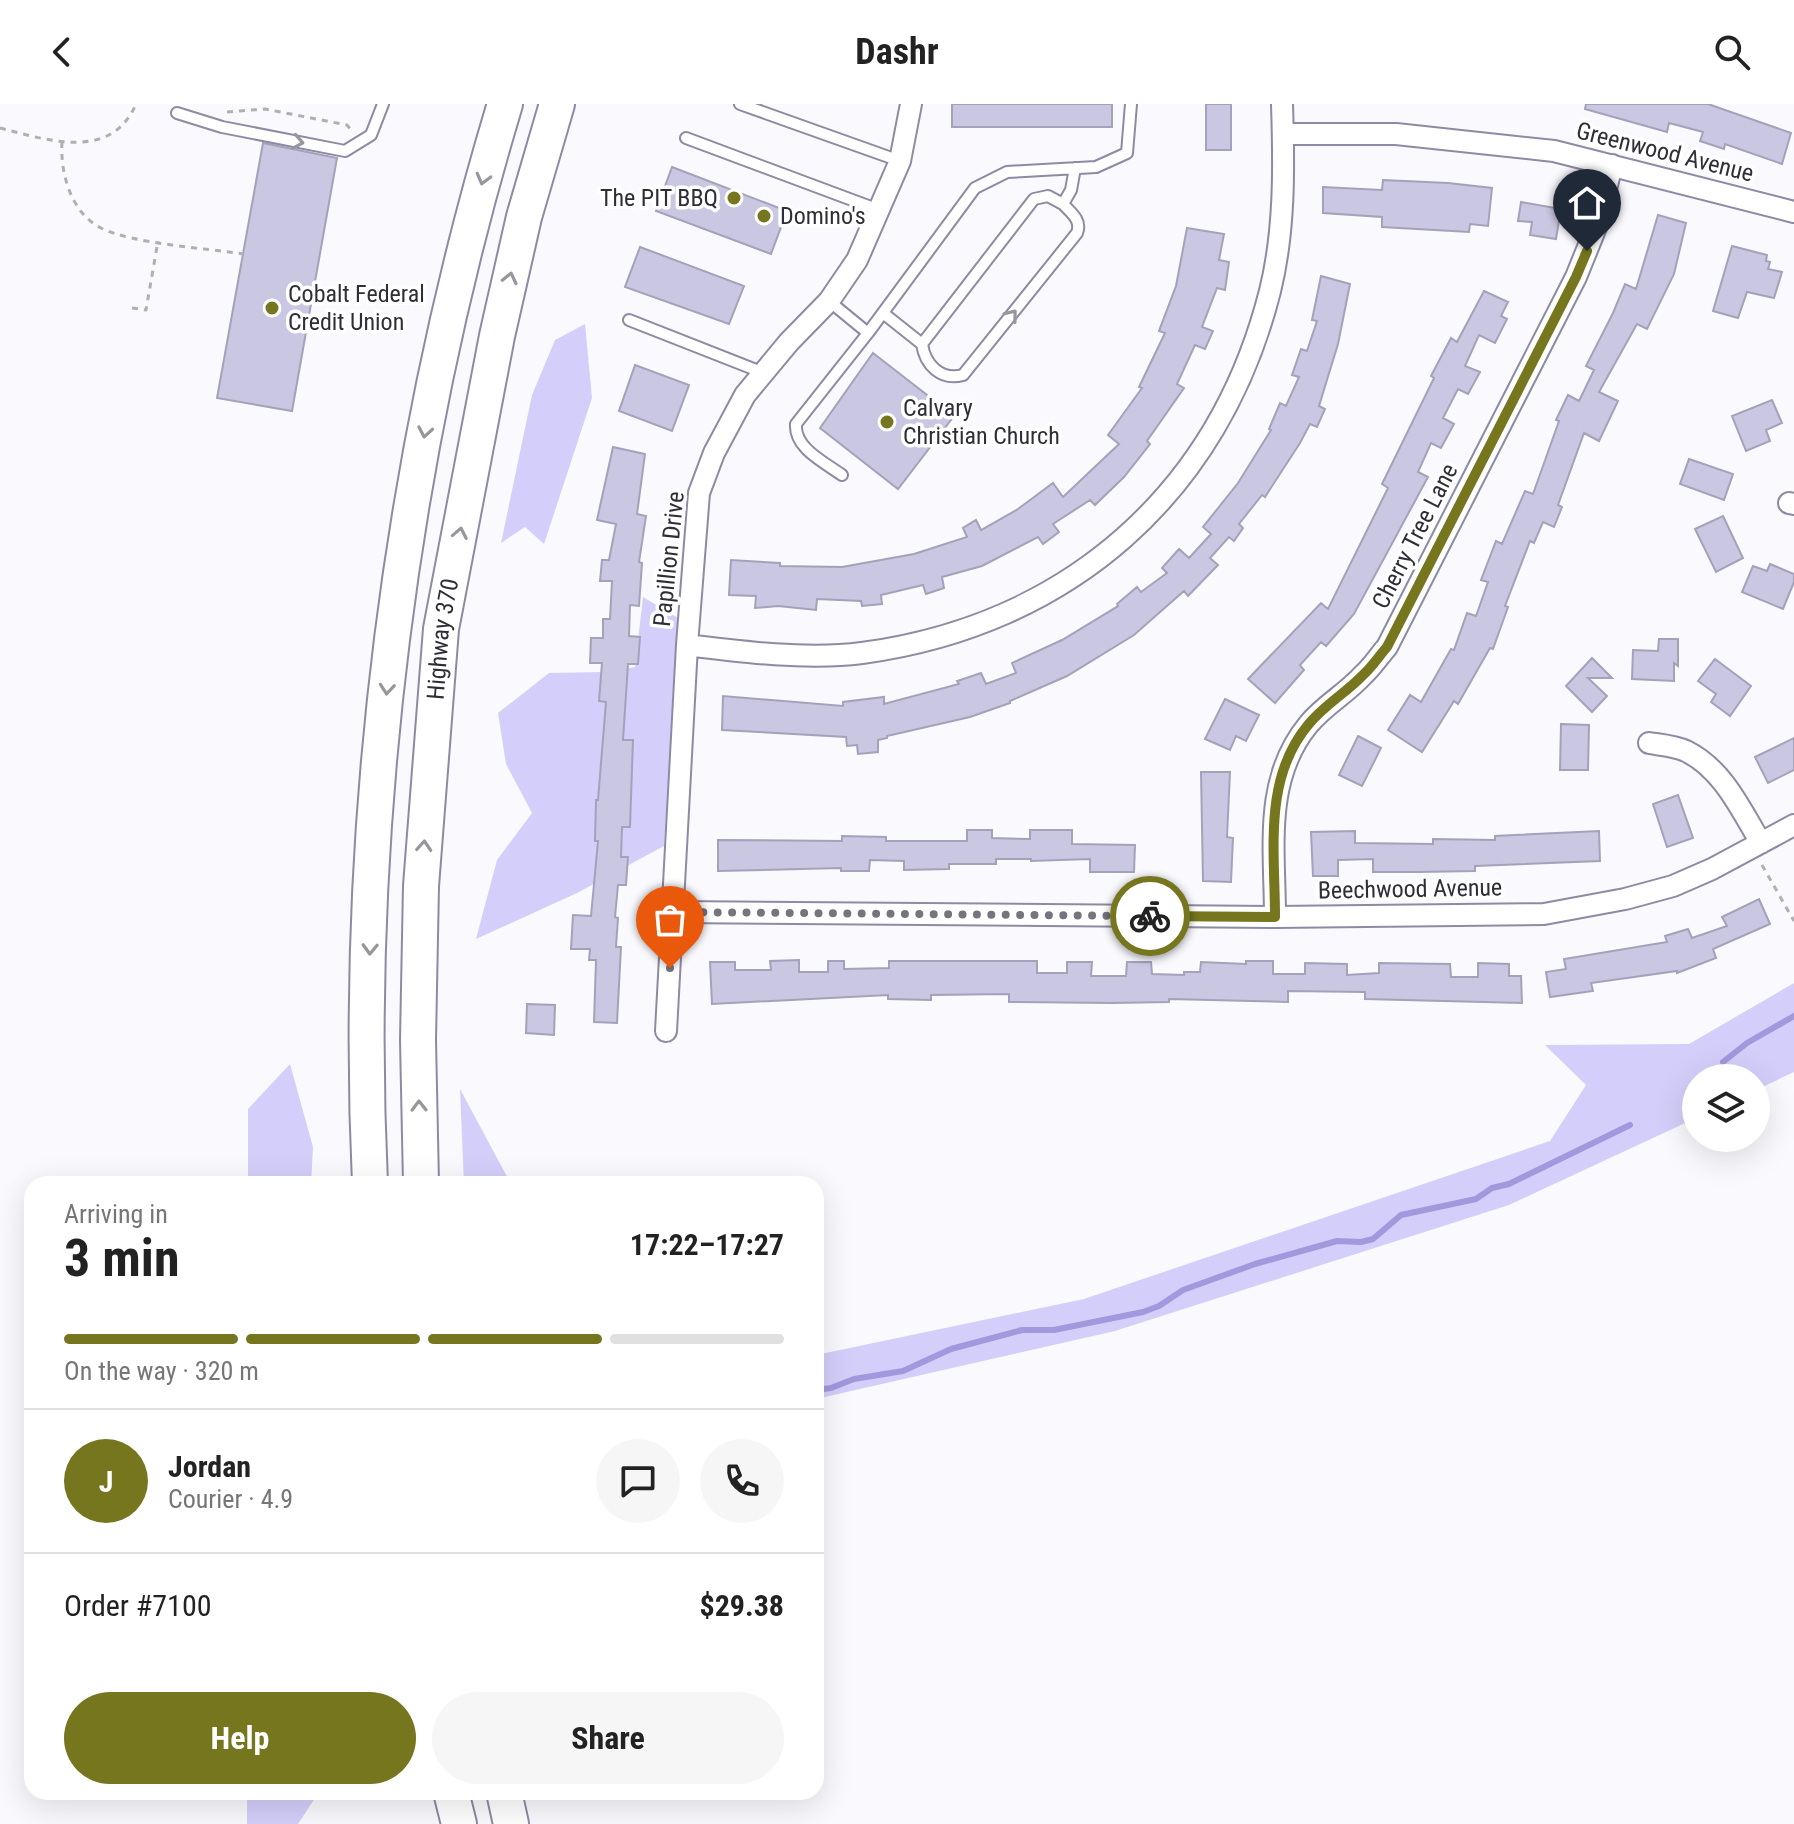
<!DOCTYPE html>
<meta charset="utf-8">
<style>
:root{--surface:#fff;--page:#f6f6f6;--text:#222;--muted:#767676;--line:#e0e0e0;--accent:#75761d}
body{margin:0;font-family:"Roboto Condensed",sans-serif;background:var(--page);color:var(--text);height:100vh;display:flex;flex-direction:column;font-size:30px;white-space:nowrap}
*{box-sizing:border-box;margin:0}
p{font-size:26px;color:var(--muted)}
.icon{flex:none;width:44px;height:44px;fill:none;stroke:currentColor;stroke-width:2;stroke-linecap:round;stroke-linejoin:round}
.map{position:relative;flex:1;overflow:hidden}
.side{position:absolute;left:24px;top:1072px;width:800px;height:624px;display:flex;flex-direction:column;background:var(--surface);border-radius:24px;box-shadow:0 8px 32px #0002}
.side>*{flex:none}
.tools{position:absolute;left:1682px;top:960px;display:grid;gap:16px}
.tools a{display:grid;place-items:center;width:88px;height:88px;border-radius:50%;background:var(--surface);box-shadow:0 8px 32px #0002;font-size:40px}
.pin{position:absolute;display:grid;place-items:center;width:68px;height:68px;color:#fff;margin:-82px -34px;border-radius:50% 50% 50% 0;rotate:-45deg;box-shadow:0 0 8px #0007}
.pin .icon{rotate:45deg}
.courier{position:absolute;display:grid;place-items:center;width:80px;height:80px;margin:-40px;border:6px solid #75761d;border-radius:50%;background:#fff;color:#222;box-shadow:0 2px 10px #0007}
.summary em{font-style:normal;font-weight:700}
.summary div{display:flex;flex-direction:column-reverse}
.summary{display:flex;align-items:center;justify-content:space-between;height:136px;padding:0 40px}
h1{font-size:52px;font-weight:700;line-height:60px}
.bar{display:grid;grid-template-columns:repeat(4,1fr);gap:12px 8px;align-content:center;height:96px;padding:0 40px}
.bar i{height:10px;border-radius:6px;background:var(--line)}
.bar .selected{background:var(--accent)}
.bar p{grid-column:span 4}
.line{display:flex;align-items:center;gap:20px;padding:0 40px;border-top:2px solid var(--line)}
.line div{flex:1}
.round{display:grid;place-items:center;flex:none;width:84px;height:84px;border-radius:42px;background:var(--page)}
.primary-button{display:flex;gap:16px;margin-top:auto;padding:16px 40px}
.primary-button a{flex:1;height:92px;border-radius:48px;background:var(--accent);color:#fff;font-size:32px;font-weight:700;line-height:92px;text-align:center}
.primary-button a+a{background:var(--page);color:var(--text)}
header{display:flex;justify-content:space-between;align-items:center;height:104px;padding:0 40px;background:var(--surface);font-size:36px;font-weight:700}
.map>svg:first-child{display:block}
</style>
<header><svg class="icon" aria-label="back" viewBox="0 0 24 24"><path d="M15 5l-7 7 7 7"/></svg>Dashr<svg class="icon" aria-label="search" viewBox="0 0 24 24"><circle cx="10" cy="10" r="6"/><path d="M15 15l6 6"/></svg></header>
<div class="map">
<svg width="1794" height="1720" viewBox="0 0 1794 1720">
<rect width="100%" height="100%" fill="#f9f9fe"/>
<path fill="#d4cffa" d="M585,220L592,294L544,440L525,423L501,439L532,291L555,236Z
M643,493L680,515L664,742L577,789L476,835L497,756L532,709L506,660L498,609L549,569L602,568L635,563Z
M1794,879V968L1756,986V974H1696V1014L1509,1101L1115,1227L816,1295V1251L1084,1195L1550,1037L1586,981L1545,941L1689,940Z
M290,960L313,1043L311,1080H248V1005Z
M460,985L511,1080H464Z
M247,1688H319L298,1720H247Z"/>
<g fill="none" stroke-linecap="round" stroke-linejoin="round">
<path stroke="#a298dd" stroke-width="6" d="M1723,958L1747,939L1794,912
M816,1286L831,1284L854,1275L903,1267L951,1245L1022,1226H1054L1143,1208L1159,1202L1183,1186L1255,1160L1337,1137L1361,1138L1373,1135L1401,1111L1476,1095L1492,1084L1509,1080L1630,1021"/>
</g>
<path fill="#c9c7e1" stroke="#a4a1bb" stroke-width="2" d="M952,0H1112V23H952Z
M1206,0H1231V46H1206Z
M1586,0H1708L1791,29L1782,60L1725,40L1724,45L1700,37L1703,28L1669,19L1667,28L1585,5Z
M263,39L337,54L292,307L217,294Z
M672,63L787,107L771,150L656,107Z
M1383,76L1448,79L1492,84L1488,122L1470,120L1469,128L1382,123V113L1323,109V83L1382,86Z
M1521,98L1561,105L1556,135L1530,131L1532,118L1518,117Z
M1658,111L1686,119L1674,170L1647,225L1637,220L1599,288L1618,297L1599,337L1584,329L1558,401L1562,403L1554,423L1543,418L1534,439L1530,437L1505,502L1508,503L1493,545L1490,544L1458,600L1454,597L1422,648L1388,626L1410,591L1421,598L1451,545L1454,546L1467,509L1476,512L1488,478L1481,476L1496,437L1502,440L1525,387L1533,390L1559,317L1556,316L1568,291L1579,297L1594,266L1586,262L1613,209L1625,180L1636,185Z
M1187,124L1224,130L1219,156L1229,158L1225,186L1217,184L1202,223L1213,227L1205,245L1195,241L1177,280L1184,284L1147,337L1150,340L1124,373L1095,401L1090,396L1053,420L1059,428L1043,440L1038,433L982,462L942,473L944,484L926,490L923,481L881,491L882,500L862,502L861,497L817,495L816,506L778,502L755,504L756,492L729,491L731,456L780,459V462L842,463L914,450L967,433L963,424L976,416L981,426L1018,405L1053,379L1063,393L1119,340L1108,331L1142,284L1139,283L1165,229L1159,227L1176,182Z
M1732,142L1767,151L1766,157L1770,158L1768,165L1782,168L1774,194L1747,188L1738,214L1713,207Z
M640,143L744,182L729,220L625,183Z
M1321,172L1350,180L1338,240L1319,302L1325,305L1317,323L1310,320L1300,339L1265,393L1262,391L1239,420L1243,424L1234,437L1229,433L1210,454L1218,461L1188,492L1184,487L1134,531L1067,572L1010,597V599L970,613L887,632V634L878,636V648L858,650L857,641L847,642L846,633L722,626L723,592L843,602V598L884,593V600L959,580L957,577L981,569L986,580L1016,569L1012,559L1062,536L1118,502L1117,500L1137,483L1141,488L1167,469L1162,464L1179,445L1189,454L1211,430L1203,423L1238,379L1271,326L1269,325L1280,299L1286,302L1299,273L1292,271L1301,245L1307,247L1317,217L1312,216Z
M1484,187L1508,198L1501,212L1507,215L1495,239L1479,231L1465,262L1480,268L1468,290L1458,285L1443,314L1454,320L1441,344L1431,339L1418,368L1428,373L1354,510L1326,542L1321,538L1300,561L1304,566L1275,599L1248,575L1321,499L1328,505L1388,384L1382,380L1434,274L1431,272L1451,234L1457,238Z
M873,249L954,312L898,385L820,324Z
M635,261L689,281L672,327L619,307Z
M1772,296L1782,319L1766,326L1770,337L1746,347L1732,312Z
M613,343L645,350L637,410L646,412L639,458L642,459L639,502L630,501L629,532L640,533L638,560H628L623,636H633L630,723H622L621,753H628L626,781H618L615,813L618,814L616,843H621L617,919L594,918L596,856H589L590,845H571L573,811L591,812L598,737H595L596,696H598L606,598L599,597L602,559H590L591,534H603V515H610L612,477H600L602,456H609L616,420L597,416Z
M1689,355L1733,370L1724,396L1680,380Z
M1723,412L1743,454L1716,468L1695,425Z
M1770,460L1794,470V478L1783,505L1742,488L1753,462L1767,467Z
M1659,535H1678V562L1674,559V577L1632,575L1633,546L1658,547Z
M1592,554L1612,574H1588L1607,592L1592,608L1566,582Z
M1715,555L1751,582L1730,612L1711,598L1716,590L1698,577Z
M1225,595L1259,611L1246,637L1236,632L1230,646L1205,635Z
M1561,620L1589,621L1588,666H1560Z
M1358,632L1381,644L1362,682L1339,671Z
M1794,634V666L1768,679L1755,653Z
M1201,668H1230L1227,733L1233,734L1231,778L1203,777Z
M1678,691L1693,734L1667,743L1653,700Z
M967,726H992V734L1030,735V726H1072V740L1135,741L1134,768H1090V755L1031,757V755H996V760H949V765L904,766V757L870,756L869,767H841V764L718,767V736L842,737V732L886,733V737H967Z
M1355,727V739L1433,740V735L1495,736V732L1599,727L1600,757L1475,762V767L1418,768H1373V755L1338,756V772H1313L1311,728Z
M1759,795L1770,820L1713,845L1716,854L1677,869V867L1591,879L1593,887L1550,893L1546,868L1566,865L1564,855L1667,838L1665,832L1688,825L1692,834L1727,822L1722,813Z
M799,856V868H828V857H844V865L889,864V857H1037V869H1067V858H1092L1091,872H1126L1127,858H1151L1152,870L1184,871V868H1200L1201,858L1246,860V857H1273V870H1305V859L1347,860V871L1379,869V859L1450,860L1451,873H1478V859L1509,860V872H1521L1522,899L1365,895V888L1288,887V898L1169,895V898L1111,899L1009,898V890L931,891V896L888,895V891L712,900L710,858H735V866H771L770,857Z
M527,900L555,901L554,931L526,929Z"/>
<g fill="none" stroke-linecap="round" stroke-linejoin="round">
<defs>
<path id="service" d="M740,0L900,57
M177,9L222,23L345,47L371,31L383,0
M686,34L879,106
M829,197L868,229L975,84L1007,68L1096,63L1127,49L1131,0
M883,209L922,240L1034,95L1048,92L1063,100L1071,86L1075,64
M629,216L764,269
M922,240C925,261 941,277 963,271L1077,129C1082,116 1071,109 1063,100
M842,371C824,358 794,344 796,320L868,229"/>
<path id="minor" d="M1283,30H1396L1554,47L1794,108
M1789,399L1794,400
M687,541C742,548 808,556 862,549C1069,521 1219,389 1270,187C1285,127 1284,61 1282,0
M1649,639C1661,641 1675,642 1686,647C1723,665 1741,706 1761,739
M673,808L1275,813L1544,810L1625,795L1673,782L1712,765L1794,721
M1275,813C1275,746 1263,676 1308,621C1324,601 1346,590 1363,571C1372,563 1379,552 1387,543L1576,173L1597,121L1612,61
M666,927L687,541L699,389L714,349L745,291L789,238L829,197L857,156L900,57L911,0"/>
<g id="trunk">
<path d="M370,1080C353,721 401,344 505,0"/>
<path id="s1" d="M421,1080L418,936L421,782L441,525L497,232L524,113L557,0"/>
<path d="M451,1688L459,1720"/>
<path d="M504,1688L511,1720"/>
</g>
</defs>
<use href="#service" stroke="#8d8ba4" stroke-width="14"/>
<use href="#minor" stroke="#8d8ba4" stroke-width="24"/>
<use href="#trunk" stroke="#8d8ba4" stroke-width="38"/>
<path stroke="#afafb6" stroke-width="3" stroke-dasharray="6 6" stroke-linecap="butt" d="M227,8L265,5L347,21L351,26
M0,24C47,36 111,58 136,0
M62,38C60,69 71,109 101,124C133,140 206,144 243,150
M132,204L146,206L158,137
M1762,761L1794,817"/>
<use href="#service" stroke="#fff" stroke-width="10"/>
<use href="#minor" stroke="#fff" stroke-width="20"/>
<use href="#trunk" stroke="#fff" stroke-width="34"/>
</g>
<defs><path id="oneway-chevron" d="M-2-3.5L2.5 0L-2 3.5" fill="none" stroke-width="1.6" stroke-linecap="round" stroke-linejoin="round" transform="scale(2)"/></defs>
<g stroke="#97969c">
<use href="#oneway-chevron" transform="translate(298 38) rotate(10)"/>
<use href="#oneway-chevron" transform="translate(483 75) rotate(105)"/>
<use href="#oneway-chevron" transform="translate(510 174) rotate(-77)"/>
<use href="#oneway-chevron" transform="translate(1012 211) rotate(-51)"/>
<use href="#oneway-chevron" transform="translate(425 328) rotate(100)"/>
<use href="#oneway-chevron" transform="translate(460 429) rotate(-79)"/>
<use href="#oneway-chevron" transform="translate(387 585) rotate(95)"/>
<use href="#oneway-chevron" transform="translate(424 742) rotate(-86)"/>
<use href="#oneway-chevron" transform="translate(370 845) rotate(92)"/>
<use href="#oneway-chevron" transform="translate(419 1002) rotate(-91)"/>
</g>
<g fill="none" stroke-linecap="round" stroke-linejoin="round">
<path stroke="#76757d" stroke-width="8" stroke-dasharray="0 14.4" d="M670,864L673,808L1150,812"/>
<path stroke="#75761d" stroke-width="10" d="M1150,812L1275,813C1275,747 1263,675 1308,621C1324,601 1346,589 1363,571C1372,563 1379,552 1387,543L1576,173L1587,147"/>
</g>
<g fill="#75761d" stroke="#fff" stroke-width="3">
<circle cx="734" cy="94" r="8"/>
<circle cx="764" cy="112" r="8"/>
<circle cx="272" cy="204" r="8"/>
<circle cx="887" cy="318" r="8"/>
</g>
<g text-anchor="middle" stroke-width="7" stroke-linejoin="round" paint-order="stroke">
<g font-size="24" fill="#2f2e38" stroke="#fff">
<text transform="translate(1665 48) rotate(14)" y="8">Greenwood Avenue</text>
<text transform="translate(1415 432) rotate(-63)" y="8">Cherry Tree Lane</text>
<text transform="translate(669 455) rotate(-84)" y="8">Papillion Drive</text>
<text dy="8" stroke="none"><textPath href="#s1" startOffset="546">Highway 370</textPath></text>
<text transform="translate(1410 785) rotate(-1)" y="8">Beechwood Avenue</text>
</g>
<g font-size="24" fill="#2f2e38" stroke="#fff" text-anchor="start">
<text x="718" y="102" text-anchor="end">The PIT BBQ</text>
<text x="780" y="120">Domino's</text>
<text x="288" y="198">Cobalt Federal<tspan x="288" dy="28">Credit Union</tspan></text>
<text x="903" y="312">Calvary<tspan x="903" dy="28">Christian Church</tspan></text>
</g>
</g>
</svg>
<div class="tools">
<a><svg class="icon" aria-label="layers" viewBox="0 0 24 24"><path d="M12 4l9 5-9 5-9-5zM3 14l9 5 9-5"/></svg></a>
</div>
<div class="pin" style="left:670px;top:864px;background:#ea580c"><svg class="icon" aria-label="bag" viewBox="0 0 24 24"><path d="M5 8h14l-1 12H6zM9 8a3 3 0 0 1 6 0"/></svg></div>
<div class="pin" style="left:1587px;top:147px;background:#1f2937"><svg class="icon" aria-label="home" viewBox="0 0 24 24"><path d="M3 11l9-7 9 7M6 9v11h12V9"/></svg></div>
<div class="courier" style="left:1150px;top:812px"><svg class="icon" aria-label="bike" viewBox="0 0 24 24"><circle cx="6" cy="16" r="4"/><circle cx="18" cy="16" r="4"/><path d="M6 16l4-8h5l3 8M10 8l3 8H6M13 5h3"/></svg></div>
<section class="side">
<div class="summary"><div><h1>3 min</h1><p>Arriving in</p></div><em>17:22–17:27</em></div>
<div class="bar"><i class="selected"></i><i class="selected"></i><i class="selected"></i><i></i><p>On the way · 320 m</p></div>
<div class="line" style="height:144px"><b class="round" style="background:var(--accent);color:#fff">J</b><div><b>Jordan</b><p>Courier · 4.9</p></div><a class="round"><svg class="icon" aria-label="chat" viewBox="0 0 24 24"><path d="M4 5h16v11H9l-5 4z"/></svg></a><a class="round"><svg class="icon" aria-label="phone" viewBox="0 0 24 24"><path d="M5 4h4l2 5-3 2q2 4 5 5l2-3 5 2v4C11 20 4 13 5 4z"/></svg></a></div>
<div class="line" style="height:104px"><div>Order #7100</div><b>$29.38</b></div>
<div class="primary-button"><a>Help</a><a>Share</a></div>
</section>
</div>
